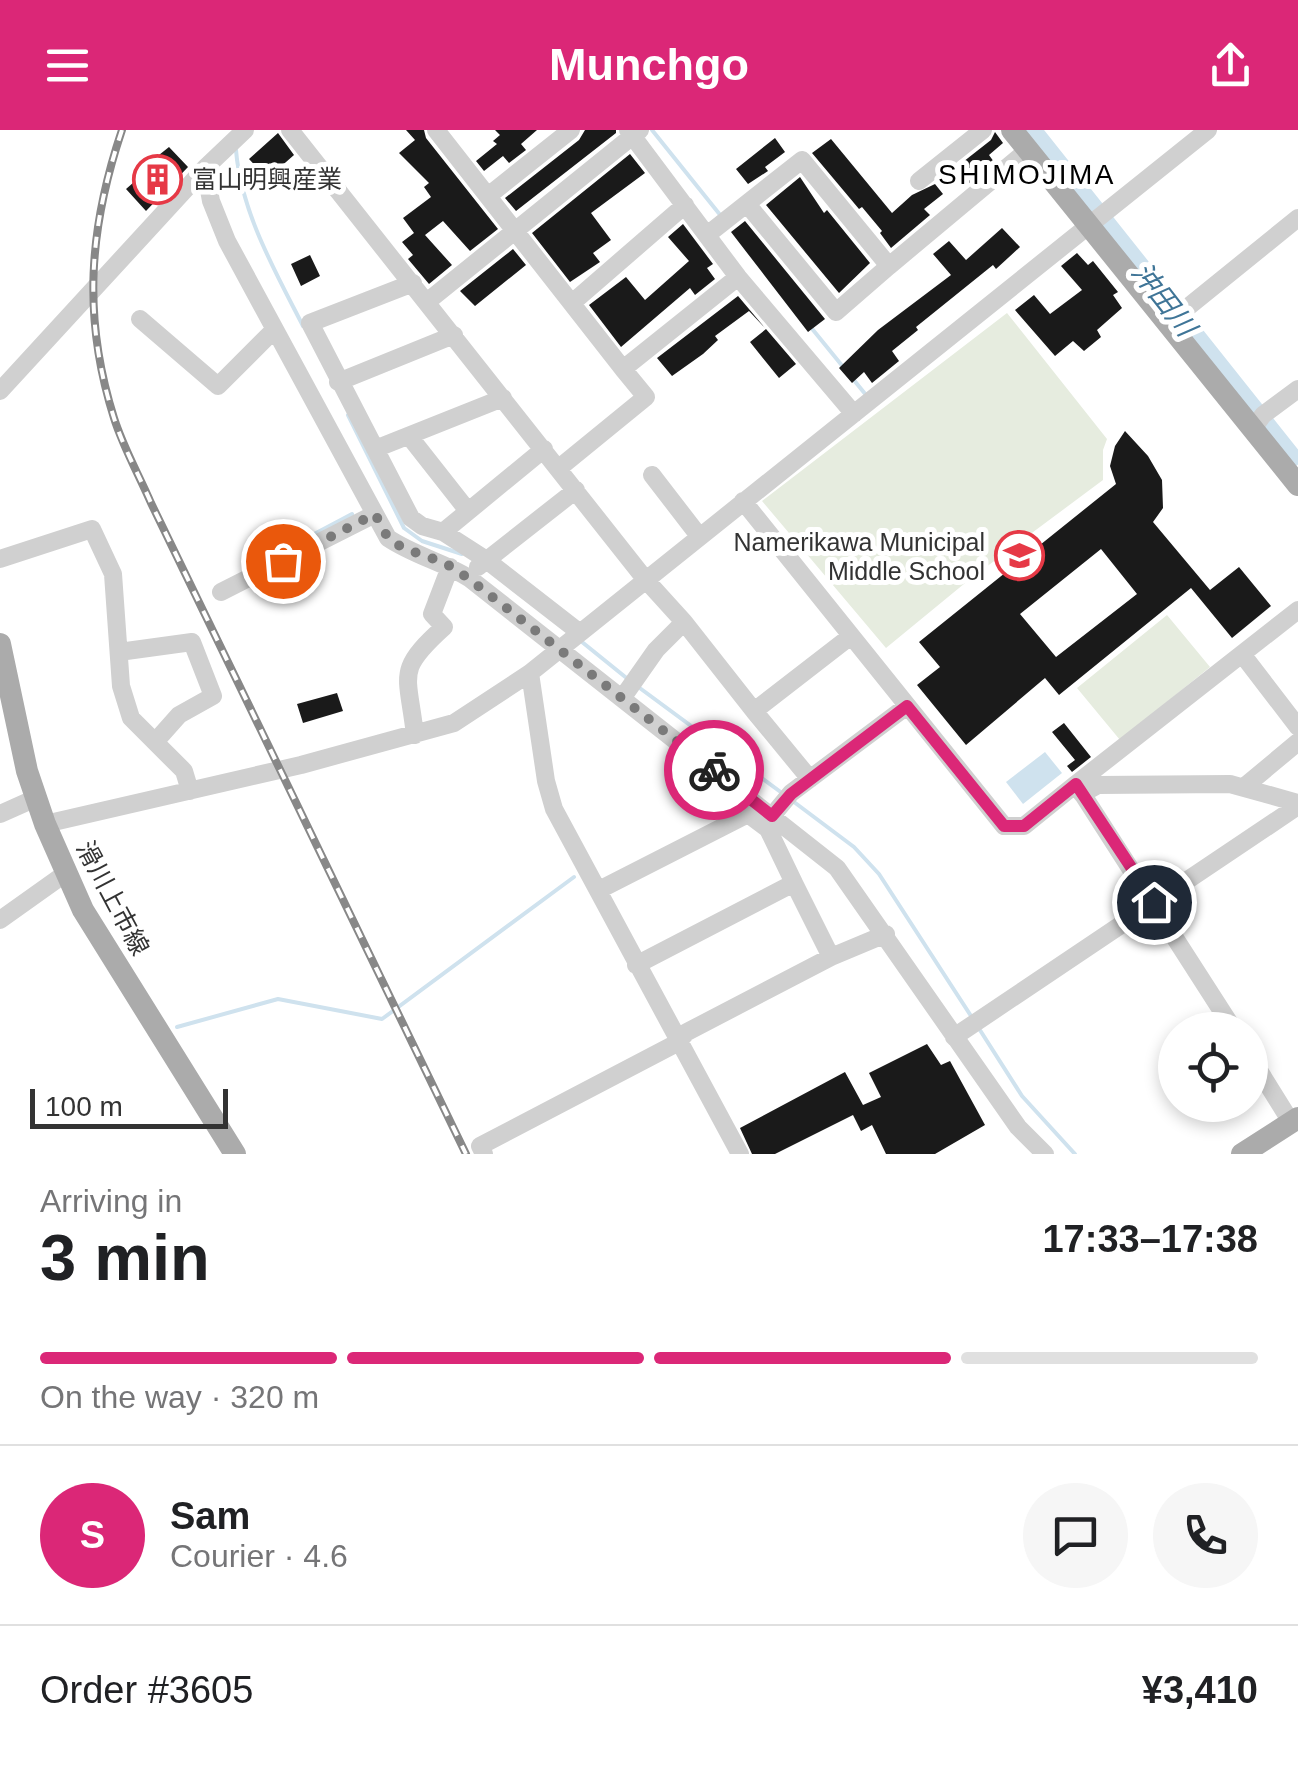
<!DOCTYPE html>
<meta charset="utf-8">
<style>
:root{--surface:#fff;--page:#f6f6f6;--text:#202124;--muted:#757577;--line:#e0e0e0;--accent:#db2777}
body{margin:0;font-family:Helvetica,"Noto Sans JP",sans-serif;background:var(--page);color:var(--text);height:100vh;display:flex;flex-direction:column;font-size:38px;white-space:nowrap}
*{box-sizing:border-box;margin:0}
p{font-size:32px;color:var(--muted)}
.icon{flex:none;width:55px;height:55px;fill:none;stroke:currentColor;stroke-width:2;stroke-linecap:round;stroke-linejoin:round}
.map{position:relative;height:1024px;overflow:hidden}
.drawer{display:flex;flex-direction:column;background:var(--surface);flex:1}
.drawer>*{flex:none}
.controls{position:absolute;left:1158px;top:882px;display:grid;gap:20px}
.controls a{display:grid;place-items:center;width:110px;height:110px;border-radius:50%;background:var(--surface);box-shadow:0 5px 15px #0003;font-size:50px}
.scale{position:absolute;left:30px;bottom:25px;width:198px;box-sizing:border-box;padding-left:10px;border:5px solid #333;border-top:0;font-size:28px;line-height:35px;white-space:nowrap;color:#333;-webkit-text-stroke:8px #fff;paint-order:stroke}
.pin{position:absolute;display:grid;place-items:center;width:85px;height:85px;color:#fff;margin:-42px;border:5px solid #fff;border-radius:50%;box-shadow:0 2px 10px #0007}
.courier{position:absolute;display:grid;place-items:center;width:100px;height:100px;margin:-50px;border:8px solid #db2777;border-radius:50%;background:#fff;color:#222;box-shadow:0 2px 12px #0007}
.summary em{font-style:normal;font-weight:600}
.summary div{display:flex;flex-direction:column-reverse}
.summary{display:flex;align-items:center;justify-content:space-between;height:170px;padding:0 40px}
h1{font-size:65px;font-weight:600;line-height:75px}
.bar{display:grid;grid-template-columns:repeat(4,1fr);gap:15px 10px;align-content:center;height:120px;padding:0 40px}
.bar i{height:12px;border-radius:8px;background:var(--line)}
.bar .current{background:var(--accent)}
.bar p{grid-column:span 4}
.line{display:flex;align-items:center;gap:25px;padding:0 40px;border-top:2px solid var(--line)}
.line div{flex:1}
.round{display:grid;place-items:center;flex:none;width:105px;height:105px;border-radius:52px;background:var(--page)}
header{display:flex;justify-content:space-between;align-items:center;height:130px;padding:0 40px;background:var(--accent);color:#fff;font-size:45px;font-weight:600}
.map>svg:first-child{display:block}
</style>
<header><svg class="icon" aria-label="menu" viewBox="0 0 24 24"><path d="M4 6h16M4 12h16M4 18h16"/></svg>Munchgo<svg class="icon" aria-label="share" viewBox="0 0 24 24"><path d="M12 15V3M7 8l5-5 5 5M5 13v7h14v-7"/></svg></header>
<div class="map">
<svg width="1298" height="1024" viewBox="0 0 1298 1024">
<rect width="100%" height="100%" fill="#fff"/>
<path fill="#e6ecdf" d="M1007,183L1107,309L1103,320V350L970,449L886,518L762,371Z
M1167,485L1210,537L1120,610L1077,558Z"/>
<path fill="#cfe2ee" d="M1045,622L1062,643L1023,674L1006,652Z"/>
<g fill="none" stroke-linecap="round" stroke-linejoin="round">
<path stroke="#cfe2ee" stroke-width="4" d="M652,0L721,86
M236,20C241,82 275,141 303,196
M809,195L844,238
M853,249L866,265
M348,285L404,398L422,411L462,424
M267,429L352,384
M582,512L629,550
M637,556L782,663
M794,672L854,717L879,744L973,889
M177,897L278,869L382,889L574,747
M978,897L1022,966L1075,1024"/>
<path stroke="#cfe2ee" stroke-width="22" d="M1030,0L1290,327"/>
</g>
<path fill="#1a1a1a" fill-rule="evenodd" d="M406,0H424L426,8L498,99L470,121L443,91L425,105L452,135L429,154L408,129L413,125L402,112L414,103L403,88L431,67L424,57L429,53L399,23L415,10Z
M495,0H537L521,14L526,20L509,33L503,26L484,41L476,31L497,14L493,11L500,5Z
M585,0H616V3L516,81L505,68L579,10Z
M995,2L1003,13L989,25L994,32L967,55L954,39L991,10Z
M278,3L294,25L261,54L246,56L244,45L262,43L249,29Z
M775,8L785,22L765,37L768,41L748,54L736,39Z
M831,9L892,83L912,65L935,54L943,64L924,79L930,85L891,118L880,103L882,101L862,77L859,79L812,23Z
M169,17L188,37L146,81L126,59L149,39V33Z
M630,24L645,43L591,83L611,110L593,123L600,132L570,152L532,103Z
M800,47L824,83L827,80L870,133L839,163L766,75Z
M745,91L825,189L808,202L731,102Z
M683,94L713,134L707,138L715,149L695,165L690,158L621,217L589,175L626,147L645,170L689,131L668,107Z
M1002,98L1020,117L996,139L993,135L916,197L918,200L892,221L899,231L872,253L864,242L852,253L839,238L878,200L951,145L933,124L949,111L966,130Z
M513,119L526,135L475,176L460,161Z
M1077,123L1088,135L1093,131L1118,162L1113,165L1122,178L1097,200L1101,207L1084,221L1073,211L1055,226L1015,180L1034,165L1050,184L1082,160L1061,136Z
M310,125L320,146L301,156L291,134Z
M738,166L765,198L749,181L715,206L718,210L703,224L672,246L657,228Z
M766,199L796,234L779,248L750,212Z
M1125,301L1148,326L1162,350L1163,378L1153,392L1210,460L1239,437L1271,476L1232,508L1191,458L1059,565L1045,548L966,615L917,555L940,537L919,512L1116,354L1110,336L1115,316ZM1101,419L1137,464L1056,527L1020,484Z
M337,563L343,581L303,593L297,574Z
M1064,593L1091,627L1072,642L1067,636L1075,630L1052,602Z
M927,914L941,935L950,931L985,995L935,1024H886L872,995L861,1001L853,985L775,1024H752L740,998L845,942L863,975L881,967L869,943Z"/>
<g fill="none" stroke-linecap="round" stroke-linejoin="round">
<path stroke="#d0d0d0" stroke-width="18" d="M290,0L645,449L684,492
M436,0L623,239L738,147
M628,0L738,147L854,284
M205,38L211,71L227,111L388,408C413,425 443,432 469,448L837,738L1018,997L1045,1024
M919,51L983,0
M488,66L571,0
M747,74L836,182L889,136
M707,105L802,30L889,136L1028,20
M413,153L310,193L411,388L422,396L443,402L544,319
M428,171L640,0
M572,173L685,75
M140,189L218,256L274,200
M1167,194L1298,88
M338,252L454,205
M0,261L205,38L245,0
M1252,300L1263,285L1298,259
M409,306L468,381
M375,319L503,268
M559,338L646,267L623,239
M652,345L699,406
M743,371L1004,696H1024L1076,654L1234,900
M443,402L485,429L579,502
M0,429L92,399L113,444L121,556L131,588L184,641L190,661
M478,437L576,360
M221,462L375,384
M119,522L192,512L213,566L179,585L155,612
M1242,524L1298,597
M530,543L546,651L554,679L740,1024
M623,567L656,520L684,492L754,581
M415,605C408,543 395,541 444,497L432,484L450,437
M810,649L754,581L851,506
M1076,654L1298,480
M1244,657L1298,612
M1082,664L1098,655L1230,654L1298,673
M0,684L36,668
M772,686L791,663L907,576
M45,694L301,635L454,593L530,543L1208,0
M794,753L831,827
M599,760L748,684L768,699L794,753L636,835
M0,790L66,743
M954,907L1298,676
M1250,926L1291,992
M484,1024L480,1016L677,913L687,902L831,827L886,804"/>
<path stroke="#ababab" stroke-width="22" d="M1012,0L1298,355
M0,514L27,641L45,694L83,780L235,1024
M1242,1024L1298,988"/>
<defs>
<path id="rail" d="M122,0C89,98 82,187 114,288C123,317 139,345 151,373L466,1024"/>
</defs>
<use href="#rail" stroke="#888" stroke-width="8"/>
<use href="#rail" stroke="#fff" stroke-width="4" stroke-dasharray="11" stroke-linecap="butt"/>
</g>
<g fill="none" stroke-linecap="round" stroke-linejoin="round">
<path stroke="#7a7a7a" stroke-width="10" stroke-dasharray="0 18" d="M283,431L375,384L388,408L403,418L445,433L468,448L714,640"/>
<path stroke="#db2777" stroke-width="12" d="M714,640L772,686L791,664L907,576L1004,696H1024L1076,654L1154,772"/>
</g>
<defs>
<symbol id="building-ring" viewBox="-11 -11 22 22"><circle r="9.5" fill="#fff" stroke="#e63946" stroke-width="1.5"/><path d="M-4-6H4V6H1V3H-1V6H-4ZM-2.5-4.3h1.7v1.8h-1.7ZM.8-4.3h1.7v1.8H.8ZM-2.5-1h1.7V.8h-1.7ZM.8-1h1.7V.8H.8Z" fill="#e63946"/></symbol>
<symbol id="school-ring" viewBox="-11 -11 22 22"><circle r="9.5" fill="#fff" stroke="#e63946" stroke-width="1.5"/><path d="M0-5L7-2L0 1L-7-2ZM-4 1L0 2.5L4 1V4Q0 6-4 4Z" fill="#e63946"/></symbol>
</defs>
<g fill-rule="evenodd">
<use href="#building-ring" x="130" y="22" width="55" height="55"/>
<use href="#school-ring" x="992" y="398" width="55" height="55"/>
</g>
<g text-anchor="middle" stroke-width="10" stroke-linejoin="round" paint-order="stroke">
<g font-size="25" fill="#333" stroke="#fff" text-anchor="start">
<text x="192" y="58">富山明興産業</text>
<text x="985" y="421" text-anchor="end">Namerikawa Municipal<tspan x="985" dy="29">Middle School</tspan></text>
</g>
<g font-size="25" fill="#333" stroke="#fff">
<text transform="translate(113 768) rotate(62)" y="9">滑川上市線</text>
</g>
<g font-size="28" letter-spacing="2.5" fill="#000" stroke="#fff">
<text x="1027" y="54">SHIMOJIMA</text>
</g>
<g font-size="28" font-style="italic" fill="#3f7597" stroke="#fff">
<text transform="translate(1164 169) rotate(52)" y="10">沖田川</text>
</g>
</g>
</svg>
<div class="controls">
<a><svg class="icon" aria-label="locate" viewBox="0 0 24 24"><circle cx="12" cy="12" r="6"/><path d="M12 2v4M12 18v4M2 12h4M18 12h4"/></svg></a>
</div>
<div class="scale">100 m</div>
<div class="pin" style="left:283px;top:431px;background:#ea580c"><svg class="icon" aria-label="bag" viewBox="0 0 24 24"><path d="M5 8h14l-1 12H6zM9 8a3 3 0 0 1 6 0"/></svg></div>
<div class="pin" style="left:1154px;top:772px;background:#1f2937"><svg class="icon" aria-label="home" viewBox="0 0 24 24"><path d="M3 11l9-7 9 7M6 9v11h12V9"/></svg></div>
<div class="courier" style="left:714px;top:640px"><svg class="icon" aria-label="bike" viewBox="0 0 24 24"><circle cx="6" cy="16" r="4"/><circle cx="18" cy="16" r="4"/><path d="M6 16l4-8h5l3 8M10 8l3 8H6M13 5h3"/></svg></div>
</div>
<section class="drawer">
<div class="summary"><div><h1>3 min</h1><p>Arriving in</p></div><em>17:33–17:38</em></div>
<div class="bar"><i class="current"></i><i class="current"></i><i class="current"></i><i></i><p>On the way · 320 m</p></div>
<div class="line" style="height:180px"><b class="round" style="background:var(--accent);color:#fff">S</b><div><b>Sam</b><p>Courier · 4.6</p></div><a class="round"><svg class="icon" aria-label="chat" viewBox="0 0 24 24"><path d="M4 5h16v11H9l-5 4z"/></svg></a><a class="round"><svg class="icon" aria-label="phone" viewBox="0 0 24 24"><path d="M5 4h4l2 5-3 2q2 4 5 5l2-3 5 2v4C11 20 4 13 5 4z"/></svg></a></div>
<div class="line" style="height:130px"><div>Order #3605</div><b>¥3,410</b></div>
</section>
